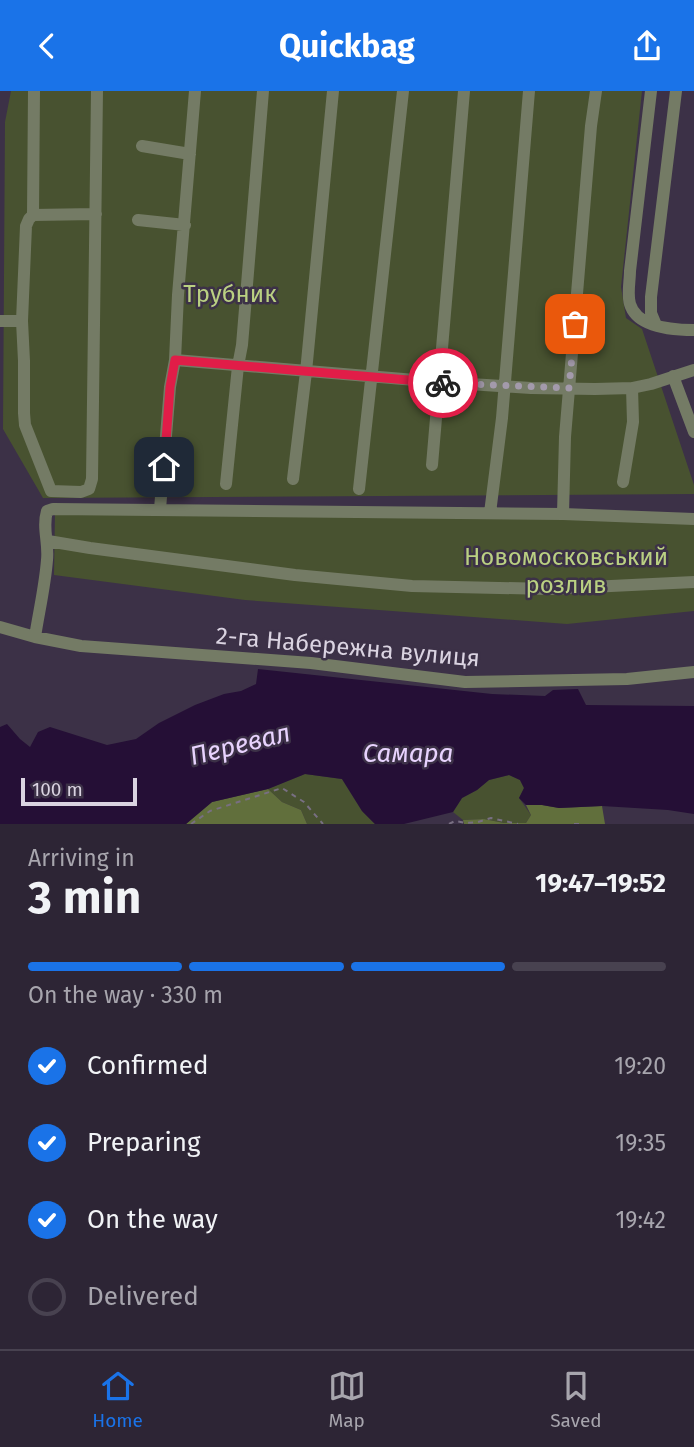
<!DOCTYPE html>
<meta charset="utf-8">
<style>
:root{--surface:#2d2535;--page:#352d3d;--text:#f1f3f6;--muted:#a7a5ad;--line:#484250;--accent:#1a73e8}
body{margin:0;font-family:"Fira Sans",sans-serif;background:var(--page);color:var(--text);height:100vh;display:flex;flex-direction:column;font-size:26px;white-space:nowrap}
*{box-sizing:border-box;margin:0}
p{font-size:23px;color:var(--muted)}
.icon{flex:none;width:38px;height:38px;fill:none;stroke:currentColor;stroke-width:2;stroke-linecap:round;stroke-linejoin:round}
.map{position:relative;height:733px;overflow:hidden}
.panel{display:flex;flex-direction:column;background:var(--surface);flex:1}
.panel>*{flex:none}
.scale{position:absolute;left:21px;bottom:18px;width:116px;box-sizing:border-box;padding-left:7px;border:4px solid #dad3e1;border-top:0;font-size:19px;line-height:24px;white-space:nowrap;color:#dad3e1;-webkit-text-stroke:5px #3c3147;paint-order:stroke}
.pin{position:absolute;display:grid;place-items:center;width:60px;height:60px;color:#fff;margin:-30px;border-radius:14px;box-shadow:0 4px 10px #0006}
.courier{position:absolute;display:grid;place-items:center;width:70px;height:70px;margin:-35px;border:5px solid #e11d48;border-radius:50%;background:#fff;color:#222;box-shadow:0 2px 9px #0007}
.head em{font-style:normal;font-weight:700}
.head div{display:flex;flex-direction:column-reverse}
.head{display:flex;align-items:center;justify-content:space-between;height:119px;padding:0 28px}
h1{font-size:46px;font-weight:700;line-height:52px}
.bar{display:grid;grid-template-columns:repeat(4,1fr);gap:10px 7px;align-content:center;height:84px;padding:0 28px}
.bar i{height:9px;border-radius:5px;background:var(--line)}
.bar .current{background:var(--accent)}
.bar p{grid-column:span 4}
ol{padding:0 28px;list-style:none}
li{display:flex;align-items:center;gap:21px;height:77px}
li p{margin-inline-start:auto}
li .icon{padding:7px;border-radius:50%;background:var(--accent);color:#fff;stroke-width:4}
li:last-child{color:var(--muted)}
li i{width:38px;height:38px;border:4px solid var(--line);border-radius:50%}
header{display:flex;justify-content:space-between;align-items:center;height:91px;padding:0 28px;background:var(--accent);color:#fff;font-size:32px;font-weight:700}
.menu{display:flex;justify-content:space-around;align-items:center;height:98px;border-top:2px solid var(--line);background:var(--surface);font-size:19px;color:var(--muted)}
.menu a{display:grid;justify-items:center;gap:4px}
.menu .current{color:var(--accent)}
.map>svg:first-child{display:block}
</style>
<header><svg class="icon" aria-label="back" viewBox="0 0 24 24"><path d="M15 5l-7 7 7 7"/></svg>Quickbag<svg class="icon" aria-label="share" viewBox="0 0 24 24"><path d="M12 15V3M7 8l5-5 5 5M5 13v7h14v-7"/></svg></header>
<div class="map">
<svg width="694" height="733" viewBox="0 0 694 733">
<rect width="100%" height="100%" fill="#3c3147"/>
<path fill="#485230" d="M11,0H642L621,196L626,227L642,238L694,394V403L43,407L3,338L5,31Z
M55,421L694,429V520L567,533L245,509L54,484Z
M305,683L342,688L362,720L375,733H307L301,719L282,711L268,698Z
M509,684L520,689L524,697L519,707L531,724L526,732H504L484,728L463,729L453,721L462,707L477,699L489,689Z"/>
<path fill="#616f3c" d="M268,698L282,711L301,719L307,733H186L212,711Z
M526,714H542L559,717L602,715L605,733H464L463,729L484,728L504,732H526L531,724Z"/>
<path fill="#250f36" d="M258,578L492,603L545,605L553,599L578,598L586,614L694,615V723L668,719L602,715L559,717L542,714H526L519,707L524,697L520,689L509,684L489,689L477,699L462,707L453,721L404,733H375L362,720L342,688L305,683L268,698L212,711L186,733H0V636L7,633L20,648L30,656L38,641L50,636L107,654L136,648L159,632L195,614L224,603L241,600L256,593Z"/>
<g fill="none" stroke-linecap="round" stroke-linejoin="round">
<path stroke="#786f82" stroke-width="2" stroke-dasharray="5 5" stroke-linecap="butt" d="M191,733L210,720L282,697L304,711L323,733
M449,733L455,730L466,732L478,731L491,727L518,733
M574,733H583"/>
<path stroke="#747b65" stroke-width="12" d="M34,0L33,124L29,128L26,135L22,230L24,270V322L25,334L51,400L81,401L89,398L92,388L97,0
M651,0L630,180C630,190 627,203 630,213C637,237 674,239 694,239
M142,55L190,63
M33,124L96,123
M138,129L185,134
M0,230H22
M656,234L651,222V206L676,0
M175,269L439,291L531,297L595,298L632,297L651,293L694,279
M673,285L694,341
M432,374L464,0
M293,388L306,281L333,0
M623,391L633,331L632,297
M226,393L238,275L242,254L263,0
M359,398L403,0
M160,418L170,296L175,269L178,204L195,0
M490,422L502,327L529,0
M563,423L565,346L591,35L596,0
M48,450L90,457L295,484L412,495L549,498L694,491
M0,536L35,546L81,555L311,572L465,591L627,588L694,581
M35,546C39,520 45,495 47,469C49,452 42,437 47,420L53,418L563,423L694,428"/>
</g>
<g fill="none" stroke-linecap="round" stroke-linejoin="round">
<path stroke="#a39aab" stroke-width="7" stroke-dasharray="0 12.6" d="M443,292L569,297L575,233"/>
<path stroke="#e11d48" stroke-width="9" d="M164,376L170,296L175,269L443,292"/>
</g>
<g text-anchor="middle" stroke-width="5" stroke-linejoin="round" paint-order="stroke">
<g font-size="24" fill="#bad082" stroke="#3c3147">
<text x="230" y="211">Трубник</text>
<text x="566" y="474">Новомосковський<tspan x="566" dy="28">розлив</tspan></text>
</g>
<g font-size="24" fill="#dad3e1" stroke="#3c3147">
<text transform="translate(348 556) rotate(5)" y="8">2-га Набережна вулиця</text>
</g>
<g font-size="26" font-style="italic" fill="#e8d3fe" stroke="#3c3147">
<text transform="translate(240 653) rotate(-14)" y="9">Перевал</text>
<text x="408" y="671">Самара</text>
</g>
</g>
</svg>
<div class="scale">100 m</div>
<div class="pin" style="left:575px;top:233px;background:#ea580c"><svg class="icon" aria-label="bag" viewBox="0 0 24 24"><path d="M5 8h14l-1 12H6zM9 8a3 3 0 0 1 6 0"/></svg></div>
<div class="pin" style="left:164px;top:376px;background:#1f2937"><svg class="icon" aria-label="home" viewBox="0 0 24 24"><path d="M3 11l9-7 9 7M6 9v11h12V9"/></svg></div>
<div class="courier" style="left:443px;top:292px"><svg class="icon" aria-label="bike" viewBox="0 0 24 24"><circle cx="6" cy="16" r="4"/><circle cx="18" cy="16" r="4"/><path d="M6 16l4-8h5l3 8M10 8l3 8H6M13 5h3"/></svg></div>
</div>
<section class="panel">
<div class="head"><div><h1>3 min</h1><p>Arriving in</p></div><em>19:47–19:52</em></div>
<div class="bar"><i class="current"></i><i class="current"></i><i class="current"></i><i></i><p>On the way · 330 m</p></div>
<ol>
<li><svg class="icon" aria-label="check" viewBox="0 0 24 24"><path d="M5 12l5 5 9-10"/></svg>Confirmed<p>19:20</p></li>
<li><svg class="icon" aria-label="check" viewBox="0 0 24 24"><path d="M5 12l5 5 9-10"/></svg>Preparing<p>19:35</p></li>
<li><svg class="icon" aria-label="check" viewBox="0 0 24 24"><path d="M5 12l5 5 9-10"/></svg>On the way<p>19:42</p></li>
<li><i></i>Delivered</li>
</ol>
</section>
<nav class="menu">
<a class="current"><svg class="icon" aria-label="home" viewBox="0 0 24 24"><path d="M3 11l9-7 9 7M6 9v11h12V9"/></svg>Home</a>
<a><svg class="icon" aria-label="map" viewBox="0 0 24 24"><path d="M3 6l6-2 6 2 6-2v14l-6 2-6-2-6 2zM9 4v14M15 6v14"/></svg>Map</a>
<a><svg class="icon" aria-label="saved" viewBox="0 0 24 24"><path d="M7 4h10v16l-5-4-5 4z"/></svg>Saved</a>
</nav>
